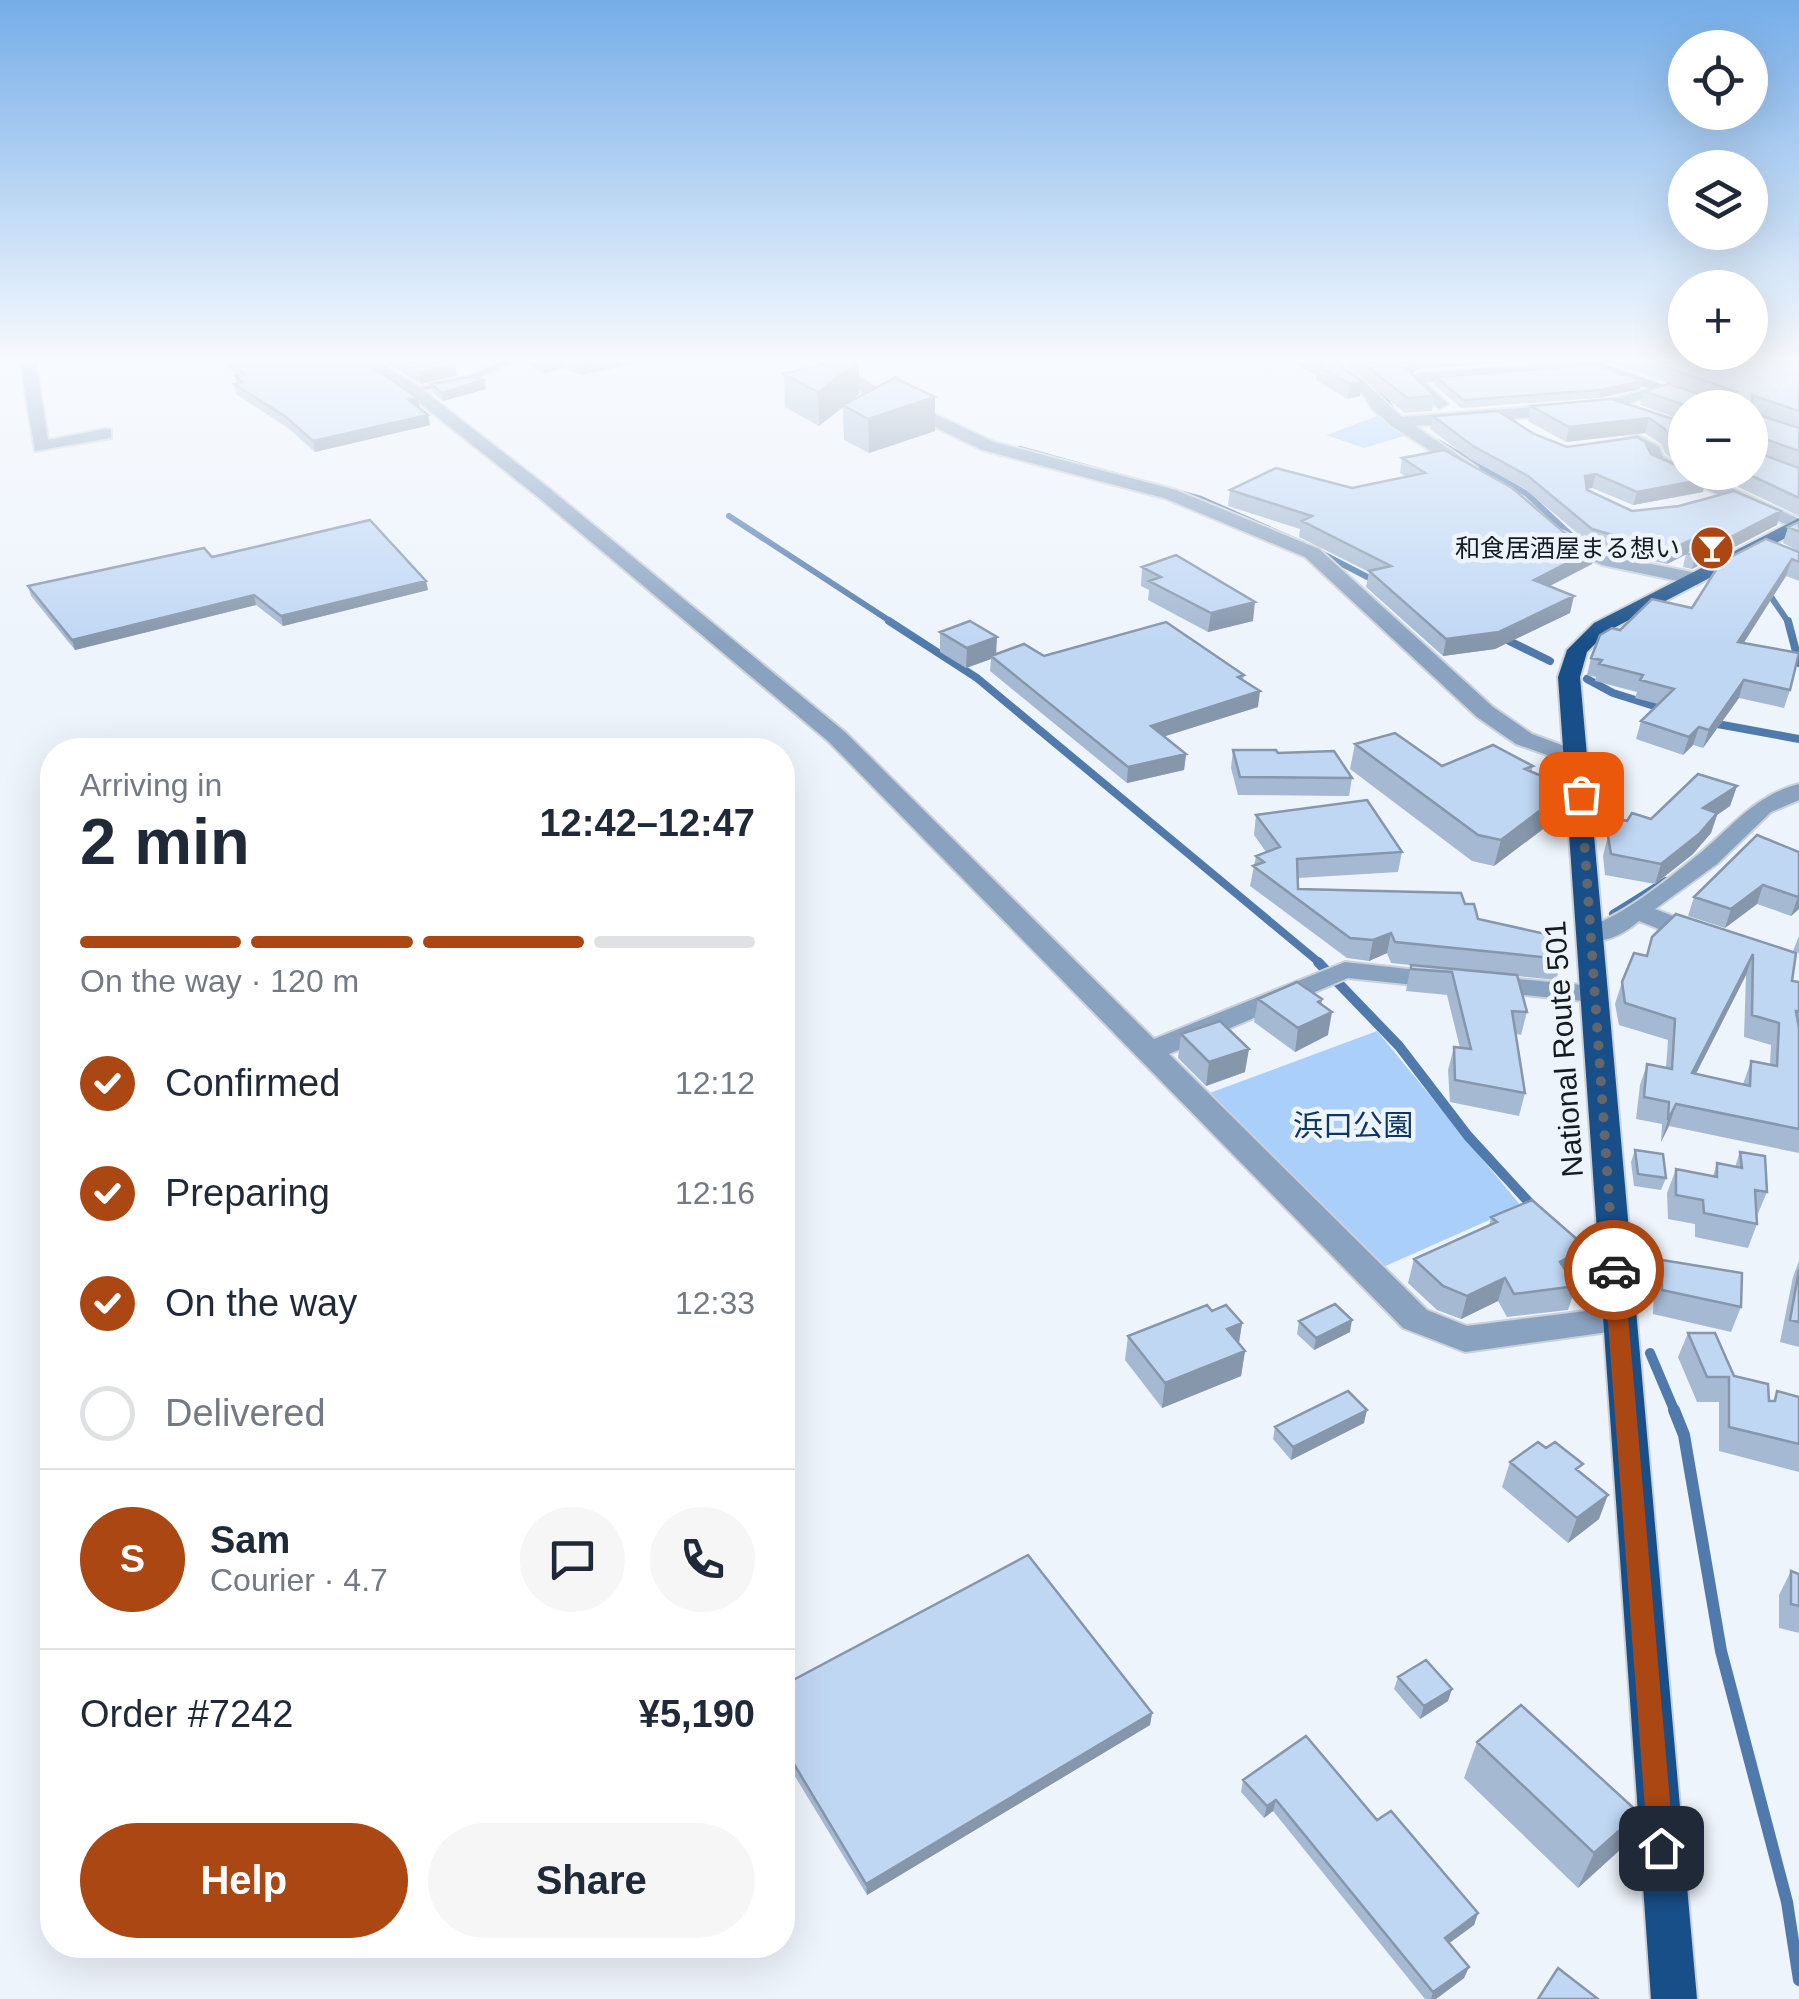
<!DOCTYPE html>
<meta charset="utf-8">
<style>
:root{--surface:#fff;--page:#f6f6f7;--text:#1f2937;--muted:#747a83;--line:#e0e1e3;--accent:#ab4712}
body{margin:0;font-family:Helvetica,"Noto Sans JP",sans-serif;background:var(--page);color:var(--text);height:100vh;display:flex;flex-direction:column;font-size:38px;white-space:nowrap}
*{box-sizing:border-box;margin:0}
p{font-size:32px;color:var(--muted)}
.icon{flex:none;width:55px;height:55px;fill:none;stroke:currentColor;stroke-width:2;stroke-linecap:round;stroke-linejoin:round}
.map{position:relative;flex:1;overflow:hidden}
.details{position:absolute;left:40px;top:738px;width:755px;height:1220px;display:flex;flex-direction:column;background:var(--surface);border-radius:40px;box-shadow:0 10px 40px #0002}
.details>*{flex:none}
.buttons{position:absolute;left:1668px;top:30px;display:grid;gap:20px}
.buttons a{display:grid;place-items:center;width:100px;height:100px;border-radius:50%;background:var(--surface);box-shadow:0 10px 40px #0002;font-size:50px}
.pin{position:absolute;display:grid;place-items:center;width:85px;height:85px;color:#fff;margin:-42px;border-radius:20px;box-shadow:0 5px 15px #0006}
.courier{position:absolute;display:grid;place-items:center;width:100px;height:100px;margin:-50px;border:8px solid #ab4712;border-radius:50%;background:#fff;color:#222;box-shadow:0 2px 12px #0007}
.summary em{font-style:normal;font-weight:800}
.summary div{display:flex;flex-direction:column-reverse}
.summary{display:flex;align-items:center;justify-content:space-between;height:170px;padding:0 40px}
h1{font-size:65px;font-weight:800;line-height:75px}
.bar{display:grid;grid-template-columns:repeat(4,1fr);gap:15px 10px;align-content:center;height:120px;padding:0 40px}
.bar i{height:12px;border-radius:8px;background:var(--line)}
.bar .on{background:var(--accent)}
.bar p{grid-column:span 4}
.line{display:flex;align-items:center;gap:25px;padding:0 40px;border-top:2px solid var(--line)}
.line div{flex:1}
.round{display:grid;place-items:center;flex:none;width:105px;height:105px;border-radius:52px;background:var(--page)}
ol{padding:0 40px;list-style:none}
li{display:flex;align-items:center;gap:30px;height:110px}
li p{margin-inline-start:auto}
li .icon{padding:10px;border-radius:50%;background:var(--accent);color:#fff;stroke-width:4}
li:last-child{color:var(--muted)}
li i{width:55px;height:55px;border:5px solid var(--line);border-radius:50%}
.button{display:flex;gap:20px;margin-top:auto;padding:20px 40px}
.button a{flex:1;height:115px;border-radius:60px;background:var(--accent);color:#fff;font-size:40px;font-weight:800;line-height:115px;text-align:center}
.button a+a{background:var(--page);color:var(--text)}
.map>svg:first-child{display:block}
</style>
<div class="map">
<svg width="1799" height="1999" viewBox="0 0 1799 1999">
<rect width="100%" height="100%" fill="#eef4fc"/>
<path fill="#abcffb" d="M1383,414L1411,434L1364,448L1326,435Z
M1377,1031L1521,1206L1381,1268L1207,1094Z"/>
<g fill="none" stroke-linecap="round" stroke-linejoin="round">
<path stroke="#507aac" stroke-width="6" d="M1334,362L1382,394L1392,410
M1438,442L1527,494L1575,539
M1020,449L1201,499L1303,544
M729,516L893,623
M1317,551L1379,583
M1767,591L1789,623"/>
<path stroke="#507aac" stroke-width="8" d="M889,621L977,678L1321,964
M1788,621L1799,663
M1503,638L1550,661
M1587,679L1613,693L1664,709
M1712,723L1799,739
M1613,914L1666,881"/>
<path stroke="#507aac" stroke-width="10" d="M1318,962L1399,1046L1468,1136L1535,1209
M1574,1255L1588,1272
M1650,1353L1675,1412"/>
<path stroke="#507aac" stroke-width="12" d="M1674,1410L1684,1435L1721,1651L1787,1902L1799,1980"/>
<defs>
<path id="service" d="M500,362H510L476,380L413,392L409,390L471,376Z"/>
<path id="minor" d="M20,362H36L48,440L105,429L111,430V438L35,451Z
M359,362H378L419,387L550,489L845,732L1154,1039L1345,962L1453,974L1457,980L1443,988L1348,978L1169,1054L1427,1310L1467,1326L1618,1307L1630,1311L1635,1320L1630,1329L1465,1352L1403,1328L829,742L538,497L407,393Z
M817,362H836L871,384L994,442L1176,490L1319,549L1493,707L1532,734L1586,754L1589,759L1578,766L1516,744L1477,717L1305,557L1164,498L982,450L859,390Z
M1317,362C1356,361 1374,395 1402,417L1600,402L1668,384L1676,389L1600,412L1415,426L1477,468L1480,472L1471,477L1392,426L1373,410L1363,394Z
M1571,362L1599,365L1591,370L1425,382L1448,404L1440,409L1407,382L1418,373Z
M1637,435L1659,447L1663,457L1685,467V472H1697L1799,519V530L1649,464L1645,453L1634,446L1614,450L1605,445Z
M1562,531L1615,557L1697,573L1707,579L1697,585L1602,565L1555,541L1553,537Z
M1799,784V800L1771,812L1717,864L1655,909L1709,930L1713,936L1709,942H1691L1639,921C1624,934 1603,945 1583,940L1579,934L1583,928C1620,919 1668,879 1699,854C1732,827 1755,795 1799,784Z
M1486,976L1593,986L1607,994L1593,1002L1476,990L1472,984L1476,978Z"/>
<path id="secondary" d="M1574,362H1597L1730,408H1704Z"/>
<path id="trunk" d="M1799,518V531L1608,631L1587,652L1580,677L1697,1999H1651L1558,677L1567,650L1594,623Z"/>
</defs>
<use href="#service" stroke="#cbd1d9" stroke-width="5"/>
<use href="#minor" stroke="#cbd1d9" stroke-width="4"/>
<use href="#secondary" stroke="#cbd1d9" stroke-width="4"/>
<use href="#trunk" stroke="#cbd1d9" stroke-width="4"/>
<use href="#service" fill="#89a2c0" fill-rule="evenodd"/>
<use href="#minor" fill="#89a2c0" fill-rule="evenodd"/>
<use href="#secondary" fill="#5579a6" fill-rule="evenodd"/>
<use href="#trunk" fill="#184f88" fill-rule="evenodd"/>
</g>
<path fill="#a5b9d2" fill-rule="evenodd" d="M224,362H365L420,408L430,425L315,452L288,428L236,394L234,384L237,383L235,375H237Z
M385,362H448L455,365L457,375L421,384Z
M524,362H642L581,375L564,368L544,373Z
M1291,362H1334L1362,382L1360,396L1347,399L1316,380V375Z
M1335,362H1521L1418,369L1412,374L1435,396L1432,411L1405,413L1345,364Z
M1608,362H1799V427L1753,412L1799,428V516L1707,472H1750V408H1685V421L1640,405L1644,391L1702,395Z
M784,374L859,394L850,402L935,431L869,453L844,440L843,407L819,426L785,407Z
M1436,377L1640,389L1599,398L1461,408L1434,385Z
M484,380L486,389L443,401L432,392L431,384Z
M1531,406L1685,423V466L1666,454L1661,444L1645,433L1566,442L1528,421Z
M1433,416L1534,434L1567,447L1651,454L1703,492L1633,505L1592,488L1587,489L1632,511L1777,525L1692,569L1683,567L1686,554L1667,564L1643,559L1589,543L1525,489L1470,459L1430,429Z
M1402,458L1574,541L1596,548L1592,564L1550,586L1570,613L1495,649L1443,656L1366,587L1369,572L1299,537L1300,529L1228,506L1230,490L1352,488L1406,477L1400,473Z
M1799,522V551L1783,543L1788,527Z
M1799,552V581L1786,576L1743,643L1790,690L1784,708L1739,698L1703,748L1693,745L1683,755L1636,739L1641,721L1658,704L1635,698L1637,692L1595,681L1596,677L1587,675L1591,658L1620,630L1692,608Z
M212,557L426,581L428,590L283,626L256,605L75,650L31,596L28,586Z
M1142,567L1253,621L1208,632L1148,600L1149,590L1141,586Z
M940,632L996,654L1044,656L1244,675L1243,680L1258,707L1165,736L1186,754L1184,770L1127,783L990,671L991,659L966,668L940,652Z
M1355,744L1442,766H1533L1531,772L1561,794L1555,820L1494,866L1472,861L1350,769Z
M1233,750L1278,753L1352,778L1349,796L1238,795L1231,768Z
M1737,786L1730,806L1717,815L1711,833L1693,854L1655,884L1605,875L1603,856L1608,836L1627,821L1651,819Z
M1256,815L1402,852L1398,872L1298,878V889L1465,904L1478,919L1562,959L1556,980L1517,976L1527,1012L1521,1035L1516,1034L1525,1093L1519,1116L1450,1102L1448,1070L1454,1047L1460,1048L1447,995L1406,991L1411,965L1488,973L1391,963L1387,953L1369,961L1347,958L1250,886L1256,856L1266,852L1254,835Z
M1799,852V909L1791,916L1757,904L1725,928L1688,916L1694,897Z
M1799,936V953L1793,951Z
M1652,937L1796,953L1792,981L1799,982V1153L1669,1126L1661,1142L1662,1124L1636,1119L1640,1085L1647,1064L1666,1068L1668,1040L1619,1025L1615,1004L1622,982L1646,956ZM1746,975L1744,1037L1771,1045L1770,1065L1751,1061L1743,1084L1696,1074Z
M1258,999L1322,1004L1328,1035L1295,1052L1254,1022Z
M1181,1034L1245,1072L1206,1086L1178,1058Z
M1635,1150L1666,1178L1661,1190L1634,1186L1631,1162Z
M1740,1152L1767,1192L1757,1216V1224L1748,1248L1695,1237V1224L1668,1219L1667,1193L1676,1169L1713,1176L1717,1163L1735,1167Z
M1491,1217L1586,1247L1579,1271L1569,1276L1576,1286L1568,1310L1507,1317L1498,1301L1461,1319L1437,1310L1408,1283L1414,1259L1489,1226Z
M1662,1260L1741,1307L1731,1332L1653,1314L1654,1285Z
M1799,1261V1347L1780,1342L1793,1277Z
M1212,1311L1242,1323L1239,1344L1245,1351L1241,1376L1162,1408L1125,1360L1128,1336Z
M1299,1321L1350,1332L1314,1350L1297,1334Z
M1688,1333L1734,1376L1769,1401H1773L1777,1391L1799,1397V1472L1719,1451V1402H1697L1678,1357Z
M1364,1423L1291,1460L1273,1439L1275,1427Z
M1510,1462L1580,1472L1599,1519L1568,1543L1502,1487Z
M1791,1571L1799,1574V1633L1779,1628V1595Z
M1398,1677L1448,1701L1420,1719L1394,1689Z
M782,1686L1152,1713L1150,1725L867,1895L782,1755Z
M1477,1742L1639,1813L1622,1848L1578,1888L1464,1778Z
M1243,1780L1377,1820L1478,1913L1474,1925L1449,1943L1469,1967L1464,1978L1436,1999H1425L1273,1811L1264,1818L1241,1792Z"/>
<path fill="#8696ab" d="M547,362H563L564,368L544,373L543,363Z
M595,362H642L581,375L580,365Z
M859,362V394L819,426L818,392Z
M1412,362H1419L1418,369L1403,382L1406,368Z
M455,365L457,375L421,384L419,373Z
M484,380L486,389L443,401L442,393Z
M1642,381L1640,389L1599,398L1601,390Z
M1362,382L1360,396L1347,399L1350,384Z
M935,397V431L869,453L868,419Z
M418,398L420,408L409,400Z
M428,415L430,425L315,452L313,441Z
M1649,418L1645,433L1566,442L1569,427Z
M1596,474L1592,488L1582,490L1585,476Z
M1706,479L1703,492L1633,505L1637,492Z
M1781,511L1777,525L1692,569L1696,555Z
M1707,532L1703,546L1667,564L1670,550Z
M1596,548L1592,564L1530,596L1534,580Z
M1792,559L1786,576L1733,660L1738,642Z
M426,581L428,590L283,626L281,616Z
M254,595L256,605L75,650L72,640Z
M1574,596L1570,613L1495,649L1443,656L1446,639Z
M1255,602L1253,621L1208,632L1211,613Z
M997,637L996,657L991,656V659L966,668L967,648Z
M1744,680L1739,698L1703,748L1709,730Z
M1260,691L1258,707L1150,741L1151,726Z
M1699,727L1693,745L1683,755L1689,737Z
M1186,754L1184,770L1127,783L1128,767Z
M1563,785L1555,820L1494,866L1501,840Z
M1737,786L1730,806L1717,815L1711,833L1693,854L1655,884L1661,864L1703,808Z
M1763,885L1757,904L1725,928L1731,909Z
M1799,896V909L1791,916L1798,897Z
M1391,933L1387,953L1369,961L1373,940Z
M1753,954L1746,975L1685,1095L1692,1073Z
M1322,999L1319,1018L1332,1012L1328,1035L1295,1052L1298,1028L1318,1002Z
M1249,1049L1245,1072L1206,1086L1209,1062Z
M1676,1104L1669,1126L1661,1142L1668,1120Z
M1586,1247L1579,1271L1553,1286L1560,1262Z
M1505,1278L1498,1301L1461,1319L1467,1296Z
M1352,1320L1350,1332L1314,1350L1316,1338Z
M1242,1323L1238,1348L1227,1329Z
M1245,1351L1241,1376L1162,1408L1165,1383Z
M1367,1410L1364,1423L1291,1460L1293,1447Z
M1608,1495L1599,1519L1568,1543L1577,1518Z
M1452,1689L1448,1701L1420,1719L1424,1706Z
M1152,1713L1150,1725L867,1895L866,1884Z
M1276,1800L1273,1811L1264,1818L1267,1806Z
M1639,1813L1622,1848L1578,1888L1594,1853Z
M1478,1913L1474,1925L1440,1950L1445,1938Z
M1469,1967L1464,1978L1436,1999H1431L1433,1992Z"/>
<path fill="#c0d7f4" stroke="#8696ab" stroke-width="2.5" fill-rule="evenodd" d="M232,362H365L418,398L409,400L428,415L313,441L286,417L234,384L242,382L235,375L244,374Z
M400,362H448L455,365L419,373Z
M572,362H595L580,365Z
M832,362H858L818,392L784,374Z
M1319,362H1334L1362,382L1350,384L1318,366L1324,364Z
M1362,362H1412L1406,368L1435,396L1407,398Z
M1652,362H1799V411L1752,395L1753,413L1799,428V451L1751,434L1753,451L1799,468V498L1744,472H1750V408H1692L1644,391L1669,384L1708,397H1734L1737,392Z
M1593,365L1642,381L1601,390L1463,400L1436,377Z
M474,376L484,380L442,393L431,384Z
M895,378L935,397L868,419L843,405Z
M1612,399L1685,423V448L1670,439L1665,429L1649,418L1569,427L1531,406Z
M1498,411L1534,434L1567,447L1637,437L1645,442L1651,454L1685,469V472H1692L1706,479L1637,492L1596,474L1585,476L1587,490L1632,511L1679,506L1734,491L1781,511L1696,555L1686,553L1707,532L1670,550L1647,545L1592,529L1528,476L1473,446L1433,416Z
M1444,450L1512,488L1574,541L1596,548L1534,580L1574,596L1499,632L1446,639L1369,571L1391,566L1302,521L1312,516L1230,490L1276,468L1352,488L1425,473L1402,458Z
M370,520L426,581L281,616L254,595L72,640L28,586L204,548L212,557Z
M1799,522V532L1788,527Z
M1766,539L1799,552V562L1792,559L1738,642L1799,653L1790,690L1744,680L1709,730L1699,727L1689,737L1641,721L1674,689L1640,680L1643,675L1599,664L1602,660L1591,658L1600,635L1612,628L1620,630L1652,599L1692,608L1721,562Z
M1176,555L1255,602L1211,613L1149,581L1161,577L1142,567Z
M970,621L997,637L967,648L940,632Z
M1166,622L1244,675L1238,677L1260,691L1151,726L1186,754L1128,767L991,656L1024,644L1044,656Z
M1395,733L1442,766L1493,745L1533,766L1525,769L1563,785L1555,791L1562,794L1501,840L1478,835L1355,744Z
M1233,750H1276L1278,753L1334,751L1352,778L1240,777Z
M1698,774L1737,786L1703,808L1717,813L1699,834L1661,864L1611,854L1608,836L1620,819L1627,821L1632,813L1651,819Z
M1367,800L1402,852L1297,859L1298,889L1461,893L1465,904H1474L1478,919L1564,938L1562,959L1395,942L1391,933L1373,940L1350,938L1253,866L1264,862L1256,856L1280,847L1256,815Z
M1757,835L1799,852V896L1798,897L1763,885L1731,909L1694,897Z
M1676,914L1796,953L1792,981L1799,982V1012L1796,1011L1799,1028V1129L1676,1104L1668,1120L1669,1102L1644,1097L1647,1064L1672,1069L1675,1019L1625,1003L1622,982L1634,953L1647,956L1652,937ZM1753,954L1752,1015L1779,1023L1777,1066L1751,1061L1750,1086L1692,1073Z
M1411,965L1517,975L1527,1012L1512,1011L1525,1093L1455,1080L1454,1047L1471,1049L1452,972L1411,969Z
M1297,982L1322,999L1318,1002L1332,1012L1298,1028L1258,999Z
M1220,1021L1249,1049L1209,1062L1181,1034Z
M1635,1150L1663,1154L1666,1178L1638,1174Z
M1740,1152L1765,1156L1767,1192L1755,1190L1757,1224L1704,1213L1703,1200L1676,1195V1169L1717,1177V1163L1742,1168Z
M1532,1200L1586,1247L1560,1262L1576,1286L1514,1294L1505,1278L1467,1296L1443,1286L1414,1259L1497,1222L1491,1217Z
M1662,1260L1742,1273L1741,1307L1662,1290Z
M1799,1270V1322L1790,1320Z
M1335,1304L1352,1320L1316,1338L1299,1321Z
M1207,1305L1212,1311L1226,1305L1242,1323L1227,1329L1245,1351L1165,1383L1128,1336Z
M1688,1333H1715L1734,1376L1768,1384L1769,1401H1775L1777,1391L1799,1397V1444L1729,1427V1377H1707Z
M1348,1391L1367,1410L1293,1447L1275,1427Z
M1538,1442L1546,1448L1555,1442L1583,1464L1576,1469L1608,1495L1577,1518L1510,1462Z
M1028,1555L1152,1713L866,1884L782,1744V1686Z
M1791,1571L1799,1574V1606L1791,1604Z
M1426,1660L1452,1689L1424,1706L1398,1677Z
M1521,1705L1639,1813L1594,1853L1477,1742Z
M1306,1736L1377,1820L1391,1811L1478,1913L1445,1938L1469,1967L1433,1992L1276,1800L1267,1806L1243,1780Z
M1558,1968L1598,1999H1538Z"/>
<linearGradient id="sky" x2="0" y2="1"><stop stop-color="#75ade8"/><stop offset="0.56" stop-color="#f7fafe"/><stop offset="1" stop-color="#f7fafe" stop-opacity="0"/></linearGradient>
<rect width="1799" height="642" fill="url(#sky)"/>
<path fill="#ab4712" d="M1614,1263L1624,1270L1674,1848L1670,1857L1661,1861L1652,1857L1648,1848L1604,1270Z"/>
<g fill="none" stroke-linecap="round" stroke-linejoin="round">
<path stroke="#62676e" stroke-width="10" stroke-dasharray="0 18" d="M1581,794L1614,1270"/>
</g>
<defs>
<symbol id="bar-disc" viewBox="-11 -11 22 22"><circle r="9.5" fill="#ab4712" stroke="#eef4fc"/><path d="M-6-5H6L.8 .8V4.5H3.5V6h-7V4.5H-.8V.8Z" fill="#fff"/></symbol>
</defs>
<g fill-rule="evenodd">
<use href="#bar-disc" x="1687" y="523" width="50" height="50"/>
</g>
<g text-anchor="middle" stroke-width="9" stroke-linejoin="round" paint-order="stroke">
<g font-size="25" fill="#161b22" stroke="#eef4fc" text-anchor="end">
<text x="1680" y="557">和食居酒屋まる想い</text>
</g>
<g font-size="30" fill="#161b22" stroke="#eef4fc">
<text transform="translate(1564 1049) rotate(-94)" y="10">National Route 501</text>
</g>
<g font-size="30" fill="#0f3763" stroke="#eef4fc">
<text x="1353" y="1136">浜口公園</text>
</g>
</g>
</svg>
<div class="buttons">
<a><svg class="icon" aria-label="locate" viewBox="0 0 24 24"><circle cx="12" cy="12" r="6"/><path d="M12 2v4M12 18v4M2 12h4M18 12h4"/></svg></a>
<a><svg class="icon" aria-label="layers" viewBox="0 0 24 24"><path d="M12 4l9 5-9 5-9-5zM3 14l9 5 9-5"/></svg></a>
<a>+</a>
<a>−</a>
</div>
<div class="pin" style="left:1581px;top:794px;background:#ea580c"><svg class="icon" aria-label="bag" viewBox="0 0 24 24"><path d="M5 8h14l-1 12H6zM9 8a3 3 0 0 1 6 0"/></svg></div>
<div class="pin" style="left:1661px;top:1848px;background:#1f2937"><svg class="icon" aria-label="home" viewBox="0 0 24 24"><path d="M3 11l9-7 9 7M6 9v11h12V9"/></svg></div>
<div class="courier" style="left:1614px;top:1270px"><svg class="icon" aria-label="car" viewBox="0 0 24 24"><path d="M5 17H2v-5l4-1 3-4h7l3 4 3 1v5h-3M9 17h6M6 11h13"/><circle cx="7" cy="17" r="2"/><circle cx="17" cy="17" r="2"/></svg></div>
<section class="details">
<div class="summary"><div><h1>2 min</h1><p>Arriving in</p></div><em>12:42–12:47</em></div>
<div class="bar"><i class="on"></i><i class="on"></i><i class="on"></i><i></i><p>On the way · 120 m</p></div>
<ol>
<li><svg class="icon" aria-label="check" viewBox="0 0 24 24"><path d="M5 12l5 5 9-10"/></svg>Confirmed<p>12:12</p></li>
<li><svg class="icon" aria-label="check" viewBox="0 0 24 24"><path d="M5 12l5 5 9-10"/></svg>Preparing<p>12:16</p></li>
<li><svg class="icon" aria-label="check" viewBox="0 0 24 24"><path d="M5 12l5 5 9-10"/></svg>On the way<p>12:33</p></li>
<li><i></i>Delivered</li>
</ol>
<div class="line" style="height:180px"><b class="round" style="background:var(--accent);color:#fff">S</b><div><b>Sam</b><p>Courier · 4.7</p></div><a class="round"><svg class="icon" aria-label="chat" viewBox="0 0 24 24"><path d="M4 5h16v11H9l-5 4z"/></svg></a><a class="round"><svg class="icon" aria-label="phone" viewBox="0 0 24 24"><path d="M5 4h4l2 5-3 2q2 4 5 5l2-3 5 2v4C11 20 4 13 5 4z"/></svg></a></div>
<div class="line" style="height:130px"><div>Order #7242</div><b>¥5,190</b></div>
<div class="button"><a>Help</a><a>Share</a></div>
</section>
</div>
